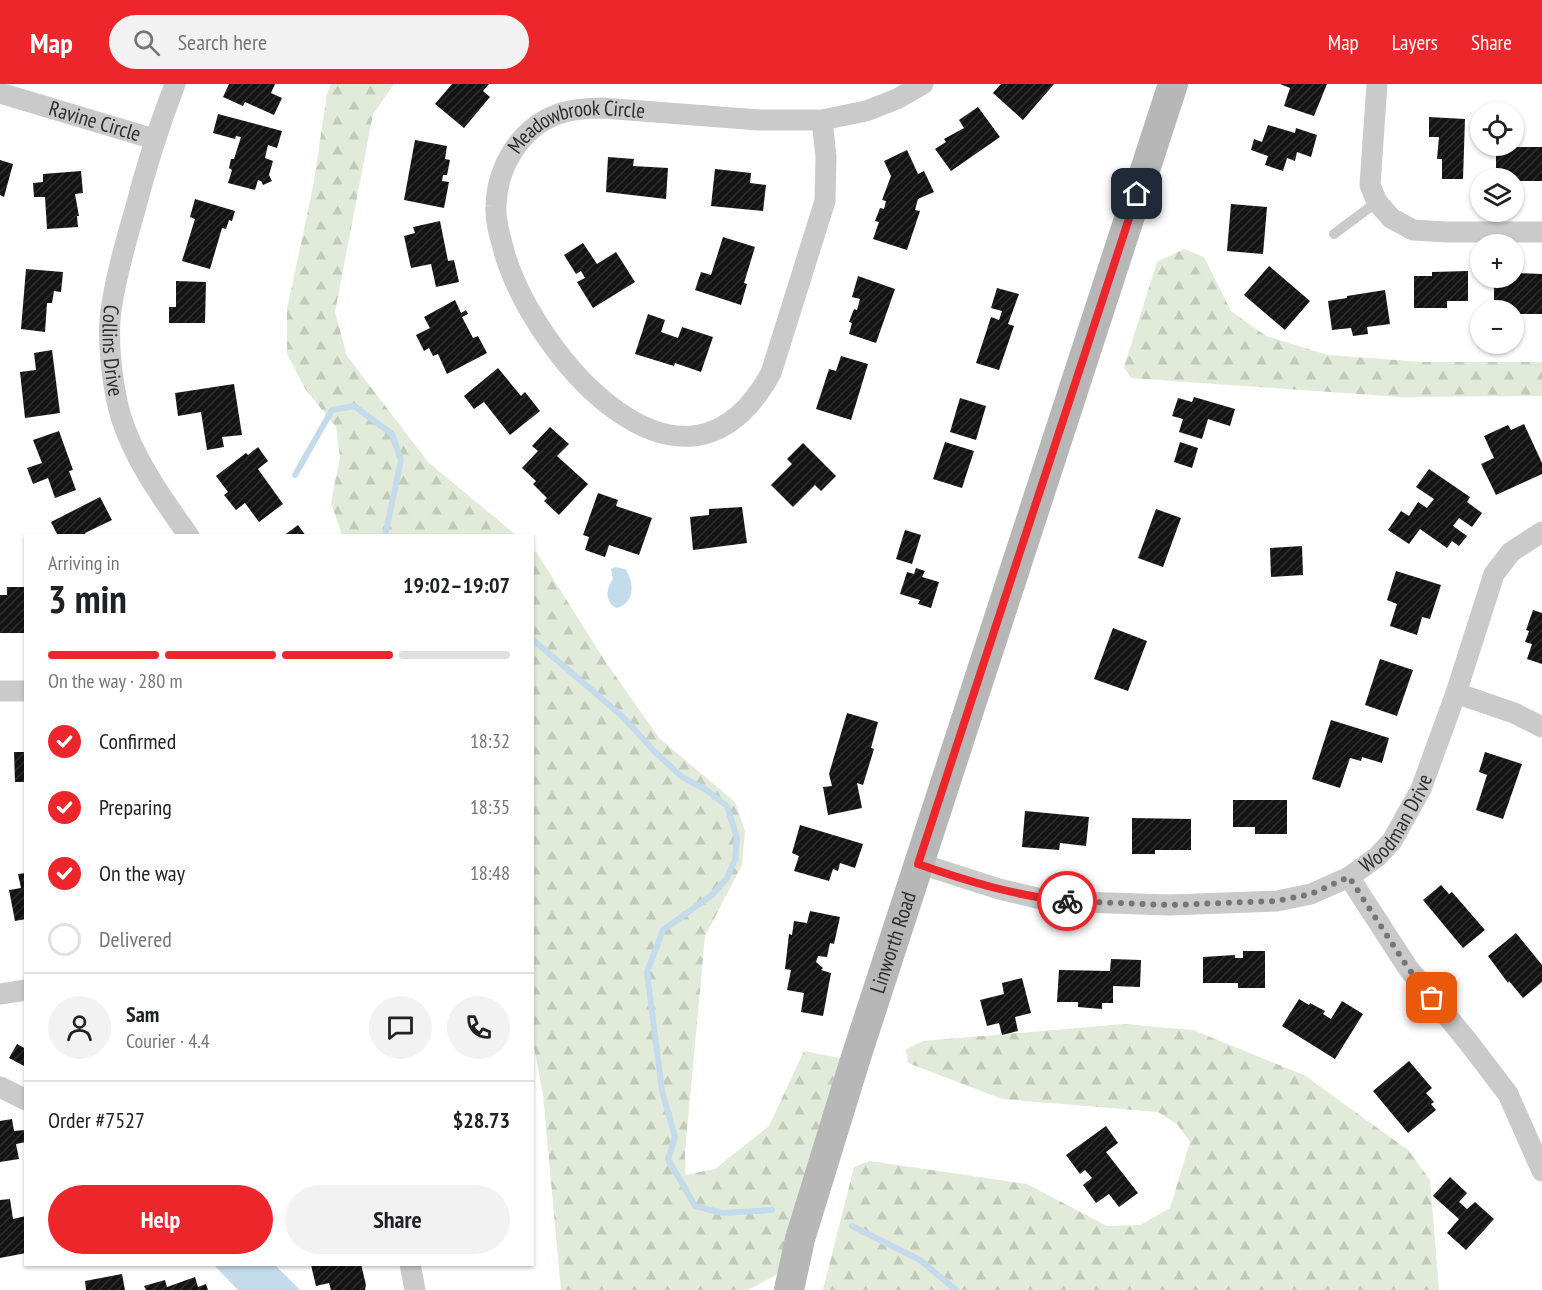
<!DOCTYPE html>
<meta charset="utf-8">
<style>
:root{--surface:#fff;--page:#f2f2f2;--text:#202124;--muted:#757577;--line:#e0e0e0;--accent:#ed262c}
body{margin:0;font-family:"PT Sans Narrow",sans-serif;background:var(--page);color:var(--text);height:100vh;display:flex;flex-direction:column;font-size:22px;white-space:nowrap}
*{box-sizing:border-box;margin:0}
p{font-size:20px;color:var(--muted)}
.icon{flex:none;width:33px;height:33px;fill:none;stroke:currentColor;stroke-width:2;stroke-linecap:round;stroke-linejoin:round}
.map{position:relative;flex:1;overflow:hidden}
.side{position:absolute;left:24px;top:450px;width:510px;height:732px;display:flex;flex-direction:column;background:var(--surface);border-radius:0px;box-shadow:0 2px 4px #0004}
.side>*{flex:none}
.fabs{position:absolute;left:1470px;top:18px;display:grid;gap:12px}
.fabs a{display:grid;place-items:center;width:54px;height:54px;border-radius:50%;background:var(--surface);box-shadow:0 2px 4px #0004;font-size:30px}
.pin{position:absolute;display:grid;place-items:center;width:51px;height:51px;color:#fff;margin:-26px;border-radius:12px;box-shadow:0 3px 9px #0006}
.courier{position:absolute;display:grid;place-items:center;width:60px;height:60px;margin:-30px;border:4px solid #ed262c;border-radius:50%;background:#fff;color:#222;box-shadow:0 2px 8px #0007}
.overview em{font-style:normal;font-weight:800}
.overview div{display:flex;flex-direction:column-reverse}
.overview{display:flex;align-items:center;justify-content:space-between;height:102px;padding:0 24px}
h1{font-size:39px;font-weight:800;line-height:45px}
.bar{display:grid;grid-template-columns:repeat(4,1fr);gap:9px 6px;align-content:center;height:72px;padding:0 24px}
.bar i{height:8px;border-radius:4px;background:var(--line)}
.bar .current{background:var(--accent)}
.bar p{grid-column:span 4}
.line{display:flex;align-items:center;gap:15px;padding:0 24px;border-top:2px solid var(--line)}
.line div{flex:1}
.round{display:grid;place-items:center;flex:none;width:63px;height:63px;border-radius:32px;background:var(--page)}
ol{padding:0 24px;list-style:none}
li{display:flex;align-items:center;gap:18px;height:66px}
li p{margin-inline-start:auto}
li .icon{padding:6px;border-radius:50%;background:var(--accent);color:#fff;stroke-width:4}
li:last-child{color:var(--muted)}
li i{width:33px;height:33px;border:3px solid var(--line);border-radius:50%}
.primary-button{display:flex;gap:12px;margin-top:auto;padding:12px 24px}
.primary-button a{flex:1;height:69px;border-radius:36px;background:var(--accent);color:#fff;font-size:24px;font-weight:800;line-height:69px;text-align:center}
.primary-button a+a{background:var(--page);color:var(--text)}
header{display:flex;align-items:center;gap:36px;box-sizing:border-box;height:84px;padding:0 30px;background:var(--accent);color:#fff}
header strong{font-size:28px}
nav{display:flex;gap:33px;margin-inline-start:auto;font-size:21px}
.search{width:420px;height:54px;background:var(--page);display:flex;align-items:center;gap:15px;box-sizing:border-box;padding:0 21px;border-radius:33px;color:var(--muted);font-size:22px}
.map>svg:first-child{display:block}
</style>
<header>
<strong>Map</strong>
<div class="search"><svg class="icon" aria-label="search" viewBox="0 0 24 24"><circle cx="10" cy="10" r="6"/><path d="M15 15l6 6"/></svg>Search here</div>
<nav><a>Map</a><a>Layers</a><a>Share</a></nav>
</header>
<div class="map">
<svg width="1542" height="1206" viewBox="0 0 1542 1206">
<defs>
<pattern id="forest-firs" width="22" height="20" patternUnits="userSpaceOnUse" patternTransform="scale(1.5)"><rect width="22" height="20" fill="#e2ebd9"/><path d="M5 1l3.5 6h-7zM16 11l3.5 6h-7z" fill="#c2cabb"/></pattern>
<pattern id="building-hatch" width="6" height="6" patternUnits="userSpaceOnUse" patternTransform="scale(1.5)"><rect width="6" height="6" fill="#141414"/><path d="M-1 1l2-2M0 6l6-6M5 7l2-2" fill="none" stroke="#2e2e2e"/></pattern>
</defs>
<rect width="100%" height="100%" fill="#fff"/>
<path fill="url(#forest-firs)" d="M331,0H394L373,30L335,228L347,272L428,378L516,451H342L331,419L340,373L336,343L306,306L287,270V225L313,103L327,10Z
M1184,165L1204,173L1231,227L1266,252L1328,271L1423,278H1542V312L1401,313L1131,294L1124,283L1157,178Z
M532,465L537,469L603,574L659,654L735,718L745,747L742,781L705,852L685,1068V1091L715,1085L769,1042L804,967L845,975L784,1176L776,1191L748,1206H561L543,1011L532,952Z
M1124,940L1193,946L1304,991L1408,1066L1430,1096L1439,1206H823L854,1083L870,1077L1027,1100L1107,1142L1140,1141L1170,1124L1190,1058L1177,1040L1158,1028L1002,1015L908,979L906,965L923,957Z"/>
<path fill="#c4dbec" d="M616,483L625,485C635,498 635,520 616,524C604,517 606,504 613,495L611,485Z
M214,1181H275L300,1206H238Z"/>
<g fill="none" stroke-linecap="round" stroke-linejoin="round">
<path stroke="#c4dbec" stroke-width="6" d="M295,391L332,326L354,322L392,350L401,376L385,452
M532,555L622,632L655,668L682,693L705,705L727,722L737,754L735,776L727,794L712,811L663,846L647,888L662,1007L675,1053L668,1075L695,1122L722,1129L772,1126
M852,1142L920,1176L956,1206"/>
</g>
<path fill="url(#building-hatch)" d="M229,0H275L271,9L282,14L274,31L245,18L243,22L223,13Z
M452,0H489L483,7L490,13L464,44L435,20Z
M1001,0H1054L1023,36L993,9Z
M1280,0H1327L1314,32L1284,22L1290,4Z
M978,23L1000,53L951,87L935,65L946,58L944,55L964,44L959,36Z
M218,30L282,47L277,64L268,61L265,74L273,77L269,91L272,97L263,101L261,97L258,96L255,106L228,99L232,86L229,84L231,75H234L241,53L236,52L235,55L213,49Z
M1429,33L1465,35L1463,95H1442V75H1437L1439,53H1429Z
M1268,41L1295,49L1296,44L1317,51L1311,73L1297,68L1295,77L1287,74L1283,87L1265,81L1268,72L1251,66L1254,55L1262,58Z
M415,56L447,62L445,75L450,76L447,91H443L442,97L449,98L444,124L404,116Z
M1496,63H1542V97H1514V94H1496Z
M907,66L918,90L924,87L934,108L918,115L915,126L920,127L907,166L873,155L879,138L875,137L880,124L884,125L886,117L882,116L891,92L884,77Z
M608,73L634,75L633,82L668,84L666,115L606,108Z
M0,76L13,80L4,113L0,111Z
M715,85L751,89L750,99L766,101L763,127L711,122Z
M81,87L83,109L75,110L79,132H77L78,143L47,145L45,113H34L33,99L43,98V90Z
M195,115L235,127L232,137L229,136L226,145L222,144L210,185L182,177L195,135L190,133Z
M1231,120L1267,123L1263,170L1227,167Z
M440,137L448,177L454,176L459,198L436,203L431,180L411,184L404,152L415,149L413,143Z
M723,153L755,163L744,199L747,200L741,221L695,206L701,188L711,191Z
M583,159L597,180L616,168L635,198L593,224L577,198L585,194L581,187L576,190L564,171Z
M1269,182L1310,217L1285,246L1244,211Z
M26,185L63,188L61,208L54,207L52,219H47L45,248L21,245Z
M1468,187V217H1447V224H1414V192H1432V188Z
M1514,189L1542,190V230H1518V240H1514V226H1494V194H1514Z
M858,192L895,205L876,259L849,250L852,239L849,238L854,225L857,226L860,215L852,213Z
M176,197L206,198L205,239H169V223H176Z
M997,204L1019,210L1008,240L1014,242L999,286L976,279L991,233L999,236L1002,227L991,224Z
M1385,206L1390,240L1367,243L1368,250L1353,252L1351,244L1332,246L1328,217L1347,214V212Z
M455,216L461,229L466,226L468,230L462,233L473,254L478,252L487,269L447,290L438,270L433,272L429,264L424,267L416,251L430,244L424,233Z
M648,230L665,236L661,248L678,254L682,243L713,253L701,288L675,279L674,282L635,270Z
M52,266L60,329L25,334L20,288L36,286L34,269Z
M841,272L868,280L851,336L816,325L829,285L836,287Z
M498,284L521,312L525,308L540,327L510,351L484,318L474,325L464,312Z
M234,300L242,351L222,353L224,363L207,366L201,328L178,332L175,309Z
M1194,313L1235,325L1230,342L1208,335L1202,355L1179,348L1183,335L1172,332L1178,314L1192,318Z
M960,314L986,322L976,356L950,348Z
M1524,340L1542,379V390L1496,411L1481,380L1494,374L1484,352L1508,341L1511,346Z
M550,343L569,360L557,372L588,400L559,431L544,417L547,414L533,400L536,397L522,384L538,367L532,362Z
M59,347L73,386L69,387L76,406L55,414L48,394L33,400L27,384L42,379L33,356Z
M945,358L974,367L962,404L933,395Z
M1180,358L1198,364L1192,384L1174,378Z
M803,359L836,392L821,407L815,401L793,423L771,401L792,380L787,375Z
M258,363L268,377L258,385L283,420L259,438L245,419L236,426L224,411L228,408L216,392L246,369L248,371Z
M1429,385L1470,413L1467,418L1482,429L1472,443L1459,434L1453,442L1467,452L1459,462L1452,457L1447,464L1420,445L1409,460L1388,446L1401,427L1409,432L1418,418L1427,424L1434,415L1416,403Z
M598,409L618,416L616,422L652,434L639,471L609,461L605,473L585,466L589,453L583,451Z
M100,413L112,436L85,449L86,452H58L51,438Z
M742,423L747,459L693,466L690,433L709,431V425Z
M1156,425L1181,434L1163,483L1138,474Z
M298,441L306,452H283Z
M905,446L921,451L912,480L896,475Z
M1302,462L1303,491L1271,493L1270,464Z
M916,484L925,487L922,493L939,498L931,524L918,520L920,516L900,510L907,488L914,490Z
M1396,487L1441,501L1430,535L1422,533L1417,551L1390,542L1397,520L1387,516Z
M7,503H24L26,549H0V511H7Z
M1533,526L1542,529V580L1527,575L1532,560L1525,558L1529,547L1526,546Z
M1113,544L1147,557L1128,607L1094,595Z
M1380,575L1413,586L1397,632L1365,621Z
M847,629L878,638L871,664L874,665L863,701L857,699L862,724L828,731L823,703L832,702L829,690Z
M1331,636L1389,654L1382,679L1362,673L1361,677L1350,674L1340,704L1312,695Z
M14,668H26V698H15Z
M1485,668L1522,680L1503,735L1476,726L1487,691L1479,688Z
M1233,716H1287V750H1255V743H1233Z
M1025,727L1089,733L1086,762L1060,759L1059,766L1022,763Z
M1132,734L1191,735V766H1155V770H1132Z
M800,741L863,760L855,784L840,779L838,787L833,785L829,797L794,787L799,772L792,769Z
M26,789V835L15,837L9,806L21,804L18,790Z
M1441,801L1449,810L1452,808L1485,846L1463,864L1423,816Z
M810,827L840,833L834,860L830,859L827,873L818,872L816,878L823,884L821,886L831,889L823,932L801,928L804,909L787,906L791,886L785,885L789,850L792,851L794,837L807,839Z
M1516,849L1542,881V898L1523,914L1509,897L1508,899L1488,872Z
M1243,867H1265V904H1238V899H1203V873L1235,871V874H1243Z
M1111,875L1141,876L1140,903L1113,902V919H1102V925L1078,923V918H1057L1059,886L1110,887Z
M1022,894L1031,929L1015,933L1018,947L1002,951L999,939L987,942L980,916L1004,910L1002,899Z
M1299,915L1309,921L1310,919L1325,927L1323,930L1331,935L1342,917L1363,930L1335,975L1282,942Z
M17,960L26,965V983L9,974Z
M1409,977L1432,1004L1426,1009L1434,1018L1431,1020L1436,1026L1408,1049L1373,1007Z
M12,1035L14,1047L25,1046L26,1058L16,1060L19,1075L0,1078V1037Z
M1106,1042L1118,1059L1106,1068L1138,1109L1119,1123L1109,1110L1096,1119L1083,1101L1092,1094L1085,1086L1080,1090L1066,1071Z
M1450,1093L1467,1109L1459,1118L1467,1125L1475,1118L1494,1135L1466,1166L1447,1149L1459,1135L1433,1112Z
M10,1115L13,1135L26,1132V1169L0,1174V1116Z
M314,1180H361L366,1201L365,1206H331L329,1199L316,1202L311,1181Z
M122,1190L125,1206H86L85,1197Z
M195,1193L198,1203L206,1200L208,1206H146L144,1202L165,1196L167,1203Z"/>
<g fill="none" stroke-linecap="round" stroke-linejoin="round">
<path stroke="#cacaca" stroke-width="10" d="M1334,150L1377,118"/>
<g stroke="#cacaca" stroke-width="21">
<path id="s1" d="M175,0C159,42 146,83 135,126C126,157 117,188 112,220C106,251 112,302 121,333C135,377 162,414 189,452"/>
<path d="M1377,0L1370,101L1377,118L1391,134L1413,146L1446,148H1542"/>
<path id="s2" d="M0,9L154,55"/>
<path id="s3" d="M822,36L826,73L825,117L771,289C685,446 537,274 505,171C501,155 495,139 496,122C497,83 520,44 558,30C573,25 588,24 603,24L759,36H822L866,27L897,15L923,0"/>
<path d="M0,607H26"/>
<path d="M1456,609L1514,629L1542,643"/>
<path id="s4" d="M918,779L999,805L1037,814L1081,818L1169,821L1277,817L1311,810L1349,793L1377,773L1392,757L1421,705L1456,609L1494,490L1511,468L1542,448"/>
<path d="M1349,793L1408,884L1469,959L1508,1010L1542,1087"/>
<path d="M0,910L26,906"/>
<path d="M0,1003L26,1016"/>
<path d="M410,1180L415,1206"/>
</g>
<path stroke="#b7b7b7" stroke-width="30" id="s5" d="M789,1206L800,1155L856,973L1173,0"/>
</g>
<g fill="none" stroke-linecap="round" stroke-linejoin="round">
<path stroke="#767676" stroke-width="6" stroke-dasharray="0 10.8" d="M1067,817L1169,821L1276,817L1311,810L1349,793L1408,884L1432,914"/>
<path stroke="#ed262c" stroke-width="8" d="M1067,817C1016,812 967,797 918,780L1137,110"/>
</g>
<g text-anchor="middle" stroke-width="6" stroke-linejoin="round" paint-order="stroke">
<g font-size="21" fill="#2d2d2d" stroke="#fff">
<text dy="7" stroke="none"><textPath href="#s2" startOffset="99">Ravine Circle</textPath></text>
<text dy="7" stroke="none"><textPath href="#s3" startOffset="824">Meadowbrook Circle</textPath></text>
<text dy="7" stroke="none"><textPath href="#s1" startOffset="276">Collins Drive</textPath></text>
<text dy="7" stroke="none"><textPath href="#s4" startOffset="514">Woodman Drive</textPath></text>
<text dy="7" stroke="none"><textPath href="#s5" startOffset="363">Linworth Road</textPath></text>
</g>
</g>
</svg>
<div class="fabs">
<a><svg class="icon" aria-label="locate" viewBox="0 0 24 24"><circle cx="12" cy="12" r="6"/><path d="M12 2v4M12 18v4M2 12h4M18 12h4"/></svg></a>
<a><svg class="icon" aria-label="layers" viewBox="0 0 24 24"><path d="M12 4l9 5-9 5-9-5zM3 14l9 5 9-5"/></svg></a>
<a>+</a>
<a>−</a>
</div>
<div class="pin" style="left:1432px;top:914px;background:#ea580c"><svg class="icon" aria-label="bag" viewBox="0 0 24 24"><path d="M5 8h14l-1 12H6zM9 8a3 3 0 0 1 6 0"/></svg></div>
<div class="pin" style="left:1137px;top:110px;background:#1f2937"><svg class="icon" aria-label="home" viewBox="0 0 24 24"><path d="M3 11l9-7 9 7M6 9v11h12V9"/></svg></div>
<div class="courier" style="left:1067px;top:817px"><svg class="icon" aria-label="bike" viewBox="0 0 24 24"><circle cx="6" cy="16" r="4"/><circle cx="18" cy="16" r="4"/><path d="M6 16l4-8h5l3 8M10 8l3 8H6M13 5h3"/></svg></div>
<section class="side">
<div class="overview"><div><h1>3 min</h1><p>Arriving in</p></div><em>19:02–19:07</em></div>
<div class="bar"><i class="current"></i><i class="current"></i><i class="current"></i><i></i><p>On the way · 280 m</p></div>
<ol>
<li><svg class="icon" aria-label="check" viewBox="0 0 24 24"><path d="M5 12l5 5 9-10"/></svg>Confirmed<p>18:32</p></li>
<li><svg class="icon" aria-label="check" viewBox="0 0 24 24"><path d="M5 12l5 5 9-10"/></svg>Preparing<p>18:35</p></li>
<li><svg class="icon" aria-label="check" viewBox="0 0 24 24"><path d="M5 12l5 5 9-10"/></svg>On the way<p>18:48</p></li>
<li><i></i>Delivered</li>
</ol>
<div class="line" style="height:108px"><a class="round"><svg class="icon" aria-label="person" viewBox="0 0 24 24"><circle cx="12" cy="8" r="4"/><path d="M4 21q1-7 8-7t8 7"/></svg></a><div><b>Sam</b><p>Courier · 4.4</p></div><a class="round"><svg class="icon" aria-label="chat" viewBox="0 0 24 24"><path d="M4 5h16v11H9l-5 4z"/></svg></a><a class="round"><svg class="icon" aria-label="phone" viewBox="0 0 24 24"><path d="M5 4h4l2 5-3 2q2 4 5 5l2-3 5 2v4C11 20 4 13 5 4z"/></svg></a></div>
<div class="line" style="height:78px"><div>Order #7527</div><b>$28.73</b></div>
<div class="primary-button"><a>Help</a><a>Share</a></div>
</section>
</div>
